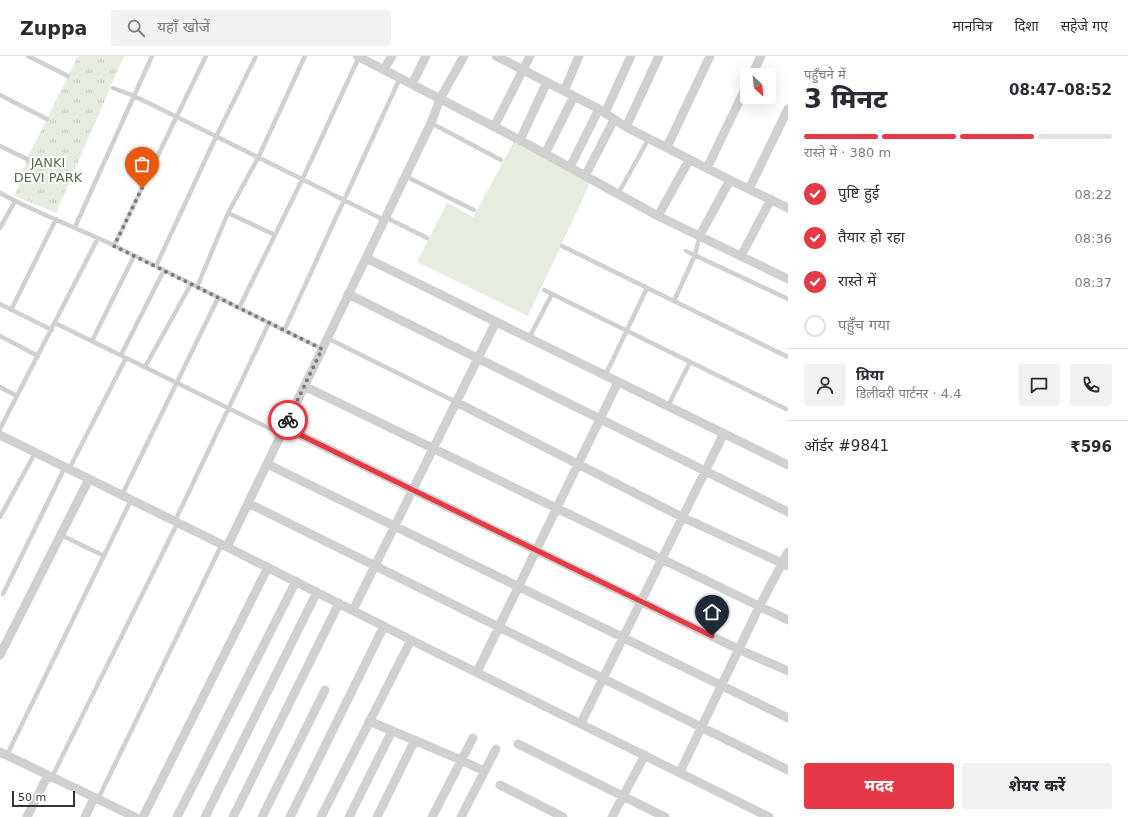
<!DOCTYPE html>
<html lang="hi">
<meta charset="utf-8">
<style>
:root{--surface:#fff;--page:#f2f2f3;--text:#2b2b33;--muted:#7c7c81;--line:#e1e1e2;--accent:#e63946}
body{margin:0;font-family:"DejaVu Sans","Noto Sans Devanagari",sans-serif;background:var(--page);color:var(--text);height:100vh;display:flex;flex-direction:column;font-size:15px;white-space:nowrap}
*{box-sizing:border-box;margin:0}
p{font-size:13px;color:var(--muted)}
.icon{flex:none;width:22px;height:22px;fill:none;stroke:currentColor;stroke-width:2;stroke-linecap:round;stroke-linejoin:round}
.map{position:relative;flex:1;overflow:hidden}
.drawer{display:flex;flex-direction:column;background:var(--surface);width:340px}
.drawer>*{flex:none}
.needle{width:26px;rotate:153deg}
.tools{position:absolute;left:740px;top:12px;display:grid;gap:8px}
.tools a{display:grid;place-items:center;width:36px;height:36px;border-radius:4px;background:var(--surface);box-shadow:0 4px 16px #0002;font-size:20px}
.scale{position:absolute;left:12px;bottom:10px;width:63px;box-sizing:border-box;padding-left:4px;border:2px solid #333;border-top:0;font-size:11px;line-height:14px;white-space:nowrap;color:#333;-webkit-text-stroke:3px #fff;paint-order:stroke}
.pin{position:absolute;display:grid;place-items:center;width:34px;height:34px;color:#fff;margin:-41px -17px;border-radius:50% 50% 50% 0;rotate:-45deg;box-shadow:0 0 4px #0007}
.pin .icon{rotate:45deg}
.courier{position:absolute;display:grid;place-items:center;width:40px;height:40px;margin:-20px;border:3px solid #e63946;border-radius:50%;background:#fff;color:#222;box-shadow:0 1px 5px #0007}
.head em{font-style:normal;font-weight:800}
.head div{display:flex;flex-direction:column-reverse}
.head{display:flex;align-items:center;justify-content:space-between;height:68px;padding:0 16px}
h1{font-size:26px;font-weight:800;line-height:30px}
.bar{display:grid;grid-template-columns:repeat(4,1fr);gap:6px 4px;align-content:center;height:48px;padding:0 16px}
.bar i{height:5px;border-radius:3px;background:var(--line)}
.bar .on{background:var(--accent)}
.bar p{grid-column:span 4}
.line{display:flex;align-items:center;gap:10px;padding:0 16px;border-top:1px solid var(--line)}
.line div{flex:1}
.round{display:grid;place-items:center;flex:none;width:42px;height:42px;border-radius:4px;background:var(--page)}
ol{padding:0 16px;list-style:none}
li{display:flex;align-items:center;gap:12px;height:44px}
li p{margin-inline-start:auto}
li .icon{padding:4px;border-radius:50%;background:var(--accent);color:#fff;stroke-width:4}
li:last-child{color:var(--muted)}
li i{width:22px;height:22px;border:2px solid var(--line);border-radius:50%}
.cta{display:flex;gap:8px;margin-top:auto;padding:8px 16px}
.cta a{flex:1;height:46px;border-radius:4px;background:var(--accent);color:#fff;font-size:16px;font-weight:800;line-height:46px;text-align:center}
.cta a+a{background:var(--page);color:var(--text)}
header{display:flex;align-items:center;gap:24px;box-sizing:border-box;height:56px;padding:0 20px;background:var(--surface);border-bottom:1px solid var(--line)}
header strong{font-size:19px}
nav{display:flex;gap:22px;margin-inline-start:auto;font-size:14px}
.search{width:280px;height:36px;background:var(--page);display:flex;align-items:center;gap:10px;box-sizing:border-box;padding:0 14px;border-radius:4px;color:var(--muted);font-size:15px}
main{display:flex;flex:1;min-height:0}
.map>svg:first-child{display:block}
</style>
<header>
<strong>Zuppa</strong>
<div class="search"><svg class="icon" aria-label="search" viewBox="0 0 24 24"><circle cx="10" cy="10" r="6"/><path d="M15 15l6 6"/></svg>यहाँ खोजें</div>
<nav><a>मानचित्र</a><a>दिशा</a><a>सहेजे गए</a></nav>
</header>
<main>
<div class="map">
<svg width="788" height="761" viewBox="0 0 788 761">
<defs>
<pattern id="park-tufts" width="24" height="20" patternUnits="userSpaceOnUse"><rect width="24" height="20" fill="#e6ecdf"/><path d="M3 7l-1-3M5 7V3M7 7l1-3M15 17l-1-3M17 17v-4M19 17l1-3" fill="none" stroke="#c6cbc0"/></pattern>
</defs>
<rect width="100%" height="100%" fill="#fff"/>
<path fill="#e6ecdf" d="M516,82L592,123L528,260L417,206L447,147L473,161Z"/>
<path fill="url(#park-tufts)" d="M78,0H124L56,157L15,140L27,103Z"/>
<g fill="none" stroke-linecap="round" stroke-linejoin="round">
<path stroke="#d0d0d0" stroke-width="4.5" d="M28,0L68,20
M113,32L134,40L177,61L384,164
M0,39L47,63
M431,67L501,104
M0,90L27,103
M405,120L474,154
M0,137C36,157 75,171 113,189C183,223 252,259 322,293
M618,138L649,82
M228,157L275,179
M385,161L427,182
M75,171L152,0
M0,172L15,145
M114,190L206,0
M562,190L788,301
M686,195L788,243
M156,210L216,81L256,0
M197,231L228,157L258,102L305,0
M544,234L786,353
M674,245L695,199L700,179
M0,248L52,274
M239,252L302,124L359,1
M11,254L56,163
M55,267L281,378
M284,275L400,22
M0,280L38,300
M327,282L456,346
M529,282L552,238
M92,285L134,200
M121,299L164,214
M145,311L191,228
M605,320L647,232
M0,331L17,340
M668,350L690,306
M0,373L98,182
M69,413L126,302
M122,439L218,242
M0,461L35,397
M175,465L269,267
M61,479L104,500
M3,538L65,411
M7,699L131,444
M52,721L178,466
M98,743L222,488"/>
<path stroke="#d0d0d0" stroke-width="9" d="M357,0L520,84L658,160L788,223
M496,0L599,53L626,71L730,124L788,152
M384,13L392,0
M752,19L761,0
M412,28L426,0
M564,35L579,0
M605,57L631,0
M494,71L530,0
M626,71L659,0
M520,84L547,26
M667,91L710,0
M545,98L574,40
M570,111L599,53
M707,112L747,29
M585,120L614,64
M749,133L788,53
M658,160L689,104
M700,179L730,124
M741,200L771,143
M366,202L788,409
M348,238L788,456
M304,330L788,564
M456,346L682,461L788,510
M284,371L740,594L788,615
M0,379L227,491L423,590L769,761
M267,408L788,662
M248,447L788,714
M227,491L431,67L440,43L464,0
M353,554L496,266
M0,599L89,423
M477,616L618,326
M369,665L461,704L484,715
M581,667L724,377
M518,688L665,761
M0,696L135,761
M680,716L759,551L788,496
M500,729L563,761
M27,761L48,719
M85,761L94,742
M143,761L268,511
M177,761L296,525
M205,761L317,536
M233,761L339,547
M262,761L325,634
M290,761L384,570
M321,761L411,584
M349,761L392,675
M377,761L415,684
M432,761L473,682
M461,761L496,693
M612,761L645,699"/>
</g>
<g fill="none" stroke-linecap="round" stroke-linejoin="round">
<path stroke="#7a7a7a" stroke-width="4" stroke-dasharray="0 7.2" d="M142,132L114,190L322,293L288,364"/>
<path stroke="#e63946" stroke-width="5" d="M288,364L284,371L712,580"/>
</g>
<g text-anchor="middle" stroke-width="4" stroke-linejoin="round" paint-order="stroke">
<g font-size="13" fill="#56703f" stroke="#fff">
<text x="48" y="111">JANKI<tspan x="48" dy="15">DEVI PARK</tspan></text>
</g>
</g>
</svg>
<div class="tools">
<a><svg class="needle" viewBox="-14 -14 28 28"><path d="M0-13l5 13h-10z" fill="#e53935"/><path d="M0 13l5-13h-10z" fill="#7c7c81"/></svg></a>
</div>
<div class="scale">50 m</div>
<div class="pin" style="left:142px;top:132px;background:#ea580c"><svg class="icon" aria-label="bag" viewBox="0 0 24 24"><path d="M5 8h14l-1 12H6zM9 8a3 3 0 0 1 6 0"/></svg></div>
<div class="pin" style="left:712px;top:580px;background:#1f2937"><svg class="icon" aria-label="home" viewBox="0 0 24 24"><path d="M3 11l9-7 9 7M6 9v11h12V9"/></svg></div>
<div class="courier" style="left:288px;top:364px"><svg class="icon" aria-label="bike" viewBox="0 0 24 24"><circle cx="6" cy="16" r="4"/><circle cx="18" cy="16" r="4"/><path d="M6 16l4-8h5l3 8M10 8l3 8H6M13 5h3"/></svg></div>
</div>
<section class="drawer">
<div class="head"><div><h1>3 मिनट</h1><p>पहुँचने में</p></div><em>08:47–08:52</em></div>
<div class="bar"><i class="on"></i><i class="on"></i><i class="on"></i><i></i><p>रास्ते में · 380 m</p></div>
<ol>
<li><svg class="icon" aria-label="check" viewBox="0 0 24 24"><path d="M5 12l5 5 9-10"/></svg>पुष्टि हुई<p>08:22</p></li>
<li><svg class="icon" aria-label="check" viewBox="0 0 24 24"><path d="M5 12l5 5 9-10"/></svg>तैयार हो रहा<p>08:36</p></li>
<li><svg class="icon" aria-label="check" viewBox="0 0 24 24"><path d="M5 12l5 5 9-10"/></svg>रास्ते में<p>08:37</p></li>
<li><i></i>पहुँच गया</li>
</ol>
<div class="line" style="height:72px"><a class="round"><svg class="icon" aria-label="person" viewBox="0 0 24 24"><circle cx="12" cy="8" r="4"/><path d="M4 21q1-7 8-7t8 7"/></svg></a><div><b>प्रिया</b><p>डिलीवरी पार्टनर · 4.4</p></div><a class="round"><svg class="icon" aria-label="chat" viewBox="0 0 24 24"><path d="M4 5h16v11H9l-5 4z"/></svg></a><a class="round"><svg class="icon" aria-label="phone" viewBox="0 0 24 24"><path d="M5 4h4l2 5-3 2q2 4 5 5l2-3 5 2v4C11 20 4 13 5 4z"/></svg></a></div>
<div class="line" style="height:52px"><div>ऑर्डर #9841</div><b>₹596</b></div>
<div class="cta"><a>मदद</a><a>शेयर करें</a></div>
</section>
</main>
